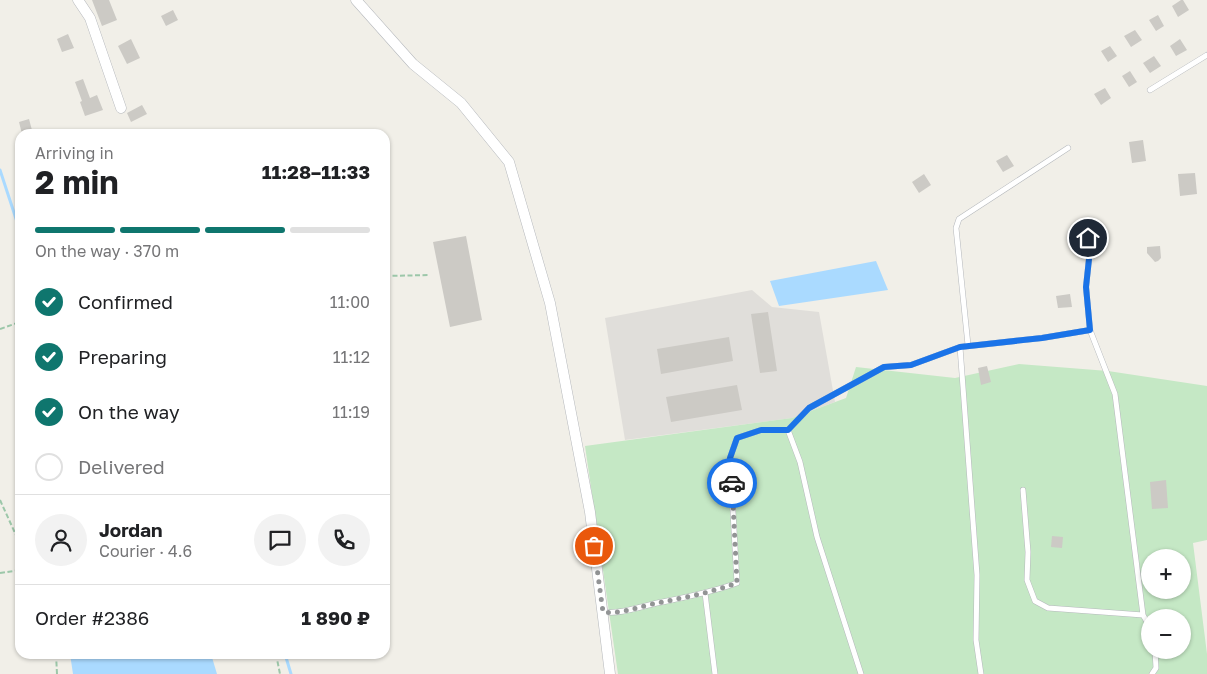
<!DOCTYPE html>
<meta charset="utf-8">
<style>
:root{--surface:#fff;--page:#f2f2f2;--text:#202124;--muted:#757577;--line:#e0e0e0;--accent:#0f766e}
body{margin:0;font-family:"Golos Text",sans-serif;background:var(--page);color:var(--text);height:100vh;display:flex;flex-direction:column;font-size:19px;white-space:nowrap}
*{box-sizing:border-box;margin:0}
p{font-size:16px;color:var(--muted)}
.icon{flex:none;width:28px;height:28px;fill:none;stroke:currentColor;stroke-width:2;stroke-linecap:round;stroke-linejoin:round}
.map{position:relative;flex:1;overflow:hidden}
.sheet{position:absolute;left:15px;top:129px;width:375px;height:530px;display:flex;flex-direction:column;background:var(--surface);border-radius:15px;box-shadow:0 1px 4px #0004}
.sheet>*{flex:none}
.fabs{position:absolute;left:1141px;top:549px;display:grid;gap:10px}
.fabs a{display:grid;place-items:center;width:50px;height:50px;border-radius:50%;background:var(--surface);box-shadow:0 1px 4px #0004;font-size:25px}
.pin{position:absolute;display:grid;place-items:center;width:42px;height:42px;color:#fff;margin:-21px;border:2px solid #fff;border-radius:50%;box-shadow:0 1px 5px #0007}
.courier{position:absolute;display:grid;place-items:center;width:50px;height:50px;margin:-25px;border:4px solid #1a73e8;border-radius:50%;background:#fff;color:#222;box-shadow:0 1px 6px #0007}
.headline em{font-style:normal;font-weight:700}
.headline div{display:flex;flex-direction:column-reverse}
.headline{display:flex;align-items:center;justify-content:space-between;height:85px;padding:0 20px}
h1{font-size:32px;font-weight:700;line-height:38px}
.bar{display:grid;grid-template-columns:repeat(4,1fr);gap:8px 5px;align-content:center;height:60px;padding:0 20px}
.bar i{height:6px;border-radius:4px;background:var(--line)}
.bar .current{background:var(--accent)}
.bar p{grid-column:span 4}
.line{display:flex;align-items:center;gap:12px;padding:0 20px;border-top:1px solid var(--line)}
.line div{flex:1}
.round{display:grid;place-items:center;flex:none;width:52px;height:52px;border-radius:26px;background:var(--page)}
ol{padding:0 20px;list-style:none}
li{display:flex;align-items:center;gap:15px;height:55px}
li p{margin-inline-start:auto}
li .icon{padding:5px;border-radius:50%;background:var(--accent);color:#fff;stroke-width:4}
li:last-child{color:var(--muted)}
li i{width:28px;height:28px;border:2px solid var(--line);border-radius:50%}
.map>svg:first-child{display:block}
</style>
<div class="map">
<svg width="1207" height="674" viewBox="0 0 1207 674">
<rect width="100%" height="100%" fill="#f1efe8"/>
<path fill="#e0deda" d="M752,290L772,307L819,312L835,402L792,418L625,440L605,318Z"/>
<path fill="#c5e8c5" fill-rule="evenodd" d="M1019,364L1108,371L1207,386V540L1193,543L1207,654V674H618L585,446L792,418L846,398L856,367L955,378ZM1150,558H1182V590H1150ZM1150,618H1182V650H1150Z"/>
<path fill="#aadaff" d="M876,261L888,290L779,306L770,281Z
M70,654H211L217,674H73Z"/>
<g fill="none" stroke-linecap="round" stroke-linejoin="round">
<path stroke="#aadaff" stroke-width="3" d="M0,170L20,231
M285,654L291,674"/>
</g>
<path fill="#cccac5" d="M92,0H109L117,20L102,26Z
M1181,0H1183L1189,10L1178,17L1172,6Z
M173,10L178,20L166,26L161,16Z
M1158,15L1164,26L1156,31L1149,20Z
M1135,30L1142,40L1131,47L1124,36Z
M68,34L74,48L62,52L57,39Z
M131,39L140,58L127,64L118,46Z
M1180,39L1187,50L1176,56L1170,46Z
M1110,46L1117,56L1108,62L1101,51Z
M1154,56L1161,66L1150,73L1143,63Z
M1130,71L1137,82L1129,87L1122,76Z
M83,79L90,98L97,95L103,110L85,116L80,102L82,101L75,82Z
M1105,88L1111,98L1101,105L1094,94Z
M142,105L147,114L131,122L127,113Z
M29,119L33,134H22L19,122Z
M1143,140L1146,161L1132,163L1129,142Z
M1007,155L1014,166L1003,172L996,161Z
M1195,173L1197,194L1180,196L1178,174Z
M924,174L931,185L919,193L912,182Z
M466,236L482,320L450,327L433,242Z
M1160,246L1161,258L1158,261L1155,262L1147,253V247Z
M1070,294L1072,307L1058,308L1056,296Z
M768,312L777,371L760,373L751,314Z
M729,337L733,361L661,374L657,349Z
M987,366L991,382L981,385L978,368Z
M737,385L742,410L671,422L666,397Z
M1166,480L1168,508L1152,509L1150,482Z
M1052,536L1063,537L1062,548L1051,547Z"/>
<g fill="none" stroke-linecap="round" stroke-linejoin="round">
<defs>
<path id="lane" d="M1150,90L1207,55
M1088,238L1089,259L1086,287L1090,330
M968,345L956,228L959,219L1068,148
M960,347L977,575L976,640L981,674
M788,430L809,408L884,367L911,365L960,347L1042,338L1090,330L1115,394L1143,615
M1023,490L1028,552L1027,580L1035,601L1048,608L1143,615L1150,627
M705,593L715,674
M603,612C620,614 636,608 653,604C681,598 710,593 737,583L730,458L737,438L761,430H788L800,462L817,537L861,674
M1152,674L1156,668L1155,650"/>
<path id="street" d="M78,0L90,18L121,108
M356,0L413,64L461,103L509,162L550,303L590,512L610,674"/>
</defs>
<use href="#lane" stroke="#b5b8bc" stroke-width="6"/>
<use href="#street" stroke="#b5b8bc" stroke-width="11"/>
<path stroke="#9cc7a9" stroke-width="2" stroke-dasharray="5 2.5" stroke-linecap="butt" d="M385,276L430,275
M0,329L20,322
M0,500L20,544
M0,573L20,570
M56,654L57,674
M276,654L280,674"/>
<use href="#lane" stroke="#fff" stroke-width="5"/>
<use href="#street" stroke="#fff" stroke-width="10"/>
</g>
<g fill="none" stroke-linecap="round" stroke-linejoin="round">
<path stroke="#929495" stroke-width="5" stroke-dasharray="0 9" d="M594,546L603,612C620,614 636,608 653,604C681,598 710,593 737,583L732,483"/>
<path stroke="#1a73e8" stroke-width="6" d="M732,483L730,458L737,438L761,430H788L809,408L884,367L911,365L960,347L1042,338L1090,330L1086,287L1089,259L1088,238"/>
</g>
</svg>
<div class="fabs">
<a>+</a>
<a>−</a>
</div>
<div class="pin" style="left:594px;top:546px;background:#ea580c"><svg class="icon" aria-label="bag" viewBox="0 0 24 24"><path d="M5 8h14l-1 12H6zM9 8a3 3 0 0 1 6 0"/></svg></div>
<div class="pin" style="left:1088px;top:238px;background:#1f2937"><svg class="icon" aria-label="home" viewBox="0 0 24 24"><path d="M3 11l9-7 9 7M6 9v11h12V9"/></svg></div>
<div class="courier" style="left:732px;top:483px"><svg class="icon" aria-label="car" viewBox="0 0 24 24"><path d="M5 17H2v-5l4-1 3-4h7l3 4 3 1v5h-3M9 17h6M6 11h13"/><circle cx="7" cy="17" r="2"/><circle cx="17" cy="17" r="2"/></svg></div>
<section class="sheet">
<div class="headline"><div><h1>2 min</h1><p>Arriving in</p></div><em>11:28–11:33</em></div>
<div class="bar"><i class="current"></i><i class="current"></i><i class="current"></i><i></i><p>On the way · 370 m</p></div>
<ol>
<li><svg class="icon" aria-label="check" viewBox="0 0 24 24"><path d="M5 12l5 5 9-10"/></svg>Confirmed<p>11:00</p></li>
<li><svg class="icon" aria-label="check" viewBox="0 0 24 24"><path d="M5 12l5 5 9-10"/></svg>Preparing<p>11:12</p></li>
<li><svg class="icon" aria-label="check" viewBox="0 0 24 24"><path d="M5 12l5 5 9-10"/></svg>On the way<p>11:19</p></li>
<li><i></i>Delivered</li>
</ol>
<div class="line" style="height:90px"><a class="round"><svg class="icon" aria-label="person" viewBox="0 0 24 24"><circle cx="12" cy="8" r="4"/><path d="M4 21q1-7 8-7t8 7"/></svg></a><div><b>Jordan</b><p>Courier · 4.6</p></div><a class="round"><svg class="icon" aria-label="chat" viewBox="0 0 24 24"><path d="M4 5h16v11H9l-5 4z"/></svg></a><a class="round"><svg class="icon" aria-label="phone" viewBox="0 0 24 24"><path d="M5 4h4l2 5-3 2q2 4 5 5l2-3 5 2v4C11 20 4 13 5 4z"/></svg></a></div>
<div class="line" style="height:65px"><div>Order #2386</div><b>1 890 ₽</b></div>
</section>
</div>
